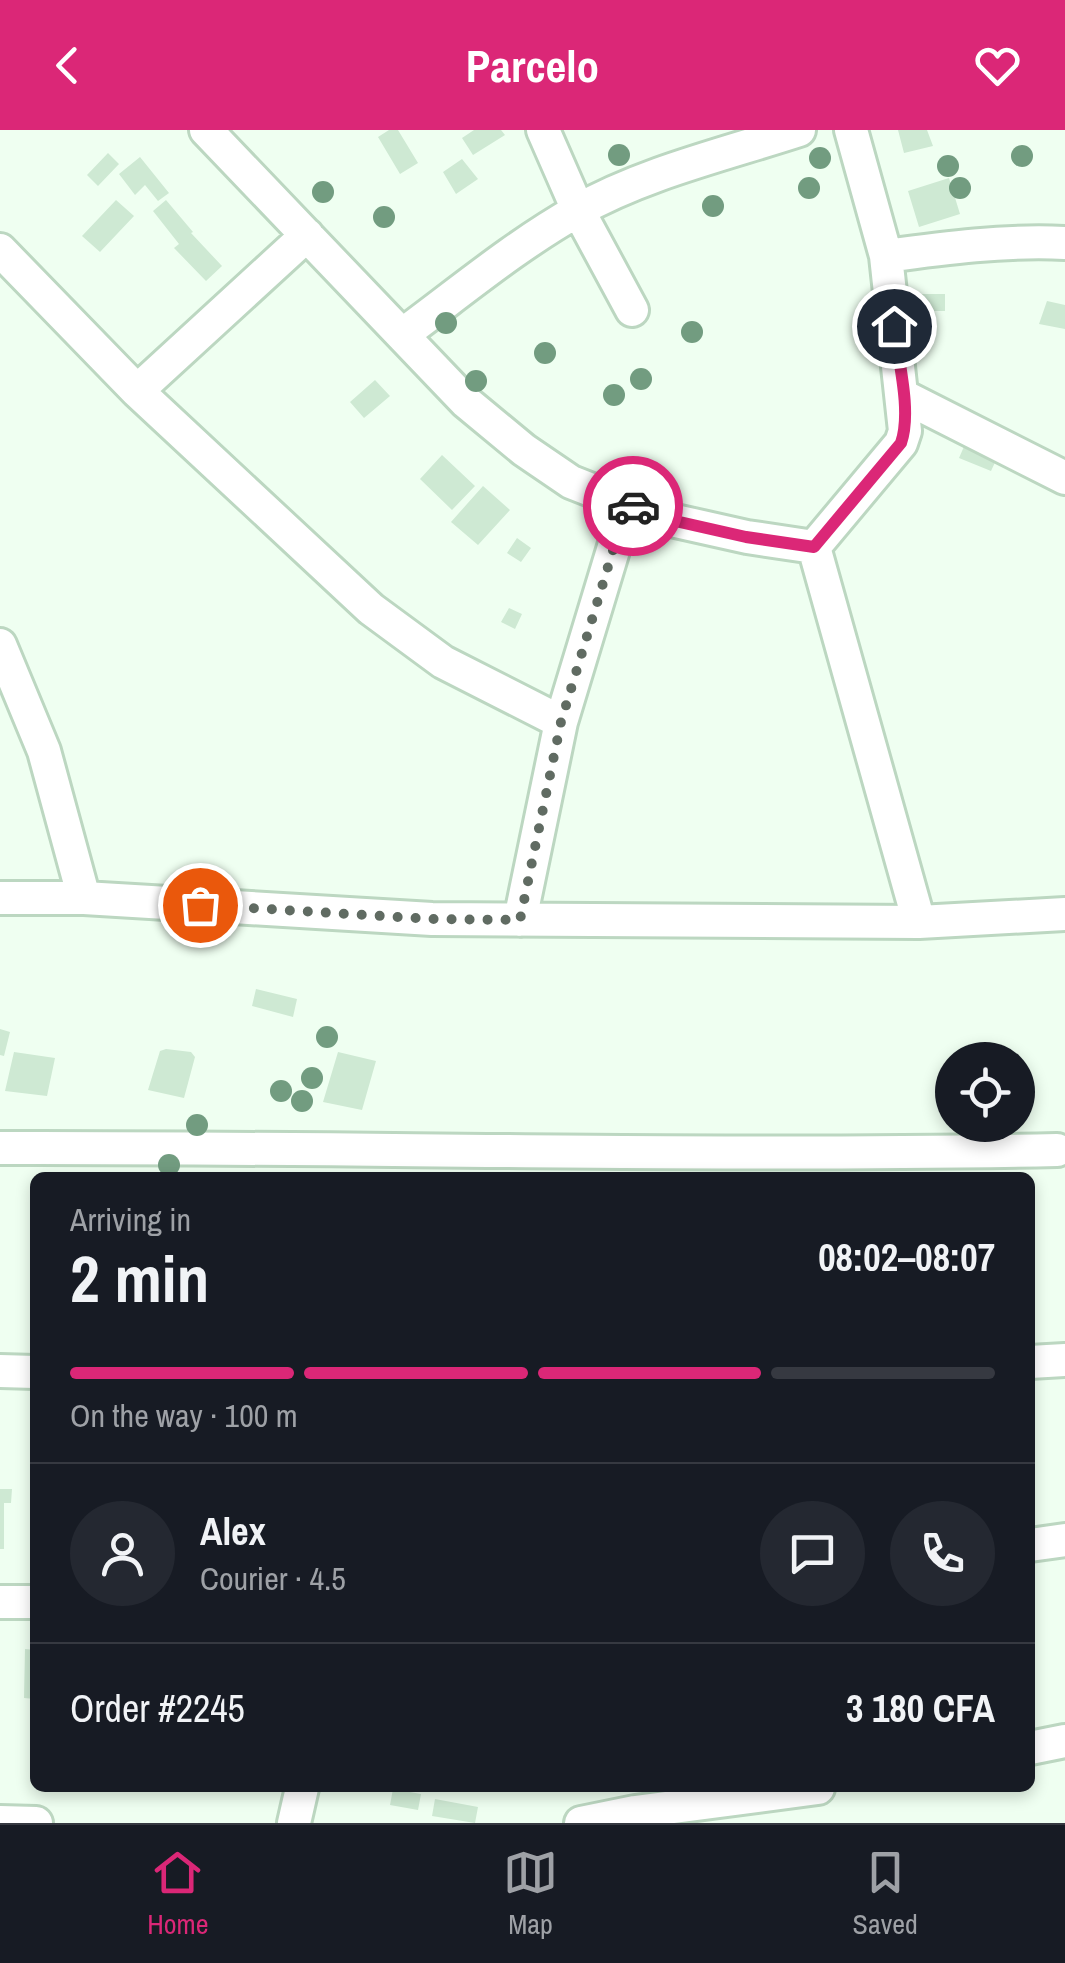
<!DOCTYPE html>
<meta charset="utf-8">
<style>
:root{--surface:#171b24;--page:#242831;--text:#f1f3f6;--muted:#9ea1a6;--line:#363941;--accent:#db2777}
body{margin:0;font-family:"Archivo Narrow",sans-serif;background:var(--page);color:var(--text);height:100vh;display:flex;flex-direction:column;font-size:38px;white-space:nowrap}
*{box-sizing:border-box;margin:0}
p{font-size:32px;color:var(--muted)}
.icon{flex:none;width:55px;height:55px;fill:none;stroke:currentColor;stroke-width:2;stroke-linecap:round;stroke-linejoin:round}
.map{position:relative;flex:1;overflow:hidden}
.side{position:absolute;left:30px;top:1042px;width:1005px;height:620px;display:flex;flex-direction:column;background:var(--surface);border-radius:15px;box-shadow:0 5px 15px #0003}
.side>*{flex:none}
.controls{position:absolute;left:935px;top:912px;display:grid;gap:20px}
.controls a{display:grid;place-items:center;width:100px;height:100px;border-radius:50%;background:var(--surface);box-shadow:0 5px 15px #0003;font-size:50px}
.pin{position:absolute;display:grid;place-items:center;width:85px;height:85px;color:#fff;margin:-42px;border:5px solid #fff;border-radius:50%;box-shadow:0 2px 10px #0007}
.courier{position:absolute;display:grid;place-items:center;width:100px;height:100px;margin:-50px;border:8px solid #db2777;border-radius:50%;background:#fff;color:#222;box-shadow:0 2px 12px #0007}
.head em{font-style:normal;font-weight:700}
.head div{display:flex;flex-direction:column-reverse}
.head{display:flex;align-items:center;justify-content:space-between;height:170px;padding:0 40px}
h1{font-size:65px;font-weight:700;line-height:75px}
.bar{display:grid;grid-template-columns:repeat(4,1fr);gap:15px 10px;align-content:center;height:120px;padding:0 40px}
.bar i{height:12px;border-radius:8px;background:var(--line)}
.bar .active{background:var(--accent)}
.bar p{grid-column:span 4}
.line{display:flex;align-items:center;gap:25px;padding:0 40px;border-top:2px solid var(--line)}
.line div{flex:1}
.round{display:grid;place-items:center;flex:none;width:105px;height:105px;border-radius:52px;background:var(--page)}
header{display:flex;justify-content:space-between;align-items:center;height:130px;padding:0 40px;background:var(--accent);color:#fff;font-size:45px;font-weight:700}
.tab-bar{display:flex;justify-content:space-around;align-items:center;height:140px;border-top:2px solid var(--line);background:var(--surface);font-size:28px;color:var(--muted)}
.tab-bar a{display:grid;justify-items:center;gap:5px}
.tab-bar .active{color:var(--accent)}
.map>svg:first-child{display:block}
</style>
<header><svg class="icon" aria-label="back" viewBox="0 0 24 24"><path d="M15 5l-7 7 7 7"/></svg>Parcelo<svg class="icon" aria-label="heart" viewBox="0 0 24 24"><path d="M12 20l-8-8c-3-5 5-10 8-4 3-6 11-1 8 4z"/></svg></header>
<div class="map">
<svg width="1065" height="1693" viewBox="0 0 1065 1693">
<rect width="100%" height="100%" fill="#effff1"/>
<path fill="#cee9d3" d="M389,0H398L418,33L400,44L378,7Z
M474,0H501L505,5L473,25L462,8Z
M898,0H927L933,16L904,23Z
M108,23L119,34L98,56L87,45Z
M140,27L169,63L158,71L145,55L135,65L119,44Z
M462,29L478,49L456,64L443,42Z
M949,48L960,84L919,97L908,61Z
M116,70L134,86L100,122L82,106Z
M166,70L193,102L191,103L222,136L206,151L174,118L179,114L153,81Z
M920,164H945V181H920Z
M1047,171L1065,175V199L1039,194Z
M375,250L390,266L364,288L350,272Z
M966,312L998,326L991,341L959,328Z
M442,325L475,356L452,380L420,349Z
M483,356L510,380L478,415L451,392Z
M517,408L531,418L521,432L507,423Z
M509,478L522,484L515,499L501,492Z
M256,859L297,869L293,887L252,876Z
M0,899L10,902L4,926L0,925Z
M166,919L191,922L195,927L184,968L148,960L160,921Z
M14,922L55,928L47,966L5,961Z
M338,922L376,931L362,980L323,972Z
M0,1359H12L11,1373H4V1419H0Z
M25,1519L35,1520V1569L24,1568Z
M393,1659L421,1664L418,1680L390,1675Z
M435,1669L478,1677L475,1693L432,1686Z"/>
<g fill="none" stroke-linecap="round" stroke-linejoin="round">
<defs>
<path id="minor" d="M206,0L466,272L524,320L571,352L662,388L747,407L814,417
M543,0L578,80L632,180
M0,120L137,261L371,479L443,532L561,592
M886,126C945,118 1005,110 1065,113
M402,205C459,163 515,116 577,81C644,43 725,24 799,0
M137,261L307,105
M903,266L1065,348
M814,417L901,313L905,301L886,126L851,0
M814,417L919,792
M0,515L44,621L84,768
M0,768H84L432,789L919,792L1065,784
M520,790L561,592L627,374
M0,1018C352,1017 705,1027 1057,1020
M1030,1232L1065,1230
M0,1241L35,1242
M1030,1415L1065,1410
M0,1472H35
M1030,1618L1065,1611
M0,1692L36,1693
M294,1693L302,1658
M581,1693L635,1682L818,1658"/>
</defs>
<use href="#minor" stroke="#bcd7c1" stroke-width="38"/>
<use href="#minor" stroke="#fff" stroke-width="32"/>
</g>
<g fill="#729c80">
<circle cx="619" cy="25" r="11"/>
<circle cx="1022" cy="26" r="11"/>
<circle cx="820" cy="28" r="11"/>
<circle cx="948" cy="36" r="11"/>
<circle cx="809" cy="58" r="11"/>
<circle cx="960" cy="58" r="11"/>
<circle cx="323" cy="62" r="11"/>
<circle cx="713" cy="76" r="11"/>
<circle cx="384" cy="87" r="11"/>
<circle cx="446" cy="193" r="11"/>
<circle cx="692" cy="202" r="11"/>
<circle cx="545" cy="223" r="11"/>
<circle cx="641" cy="249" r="11"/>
<circle cx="476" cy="251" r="11"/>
<circle cx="614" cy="265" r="11"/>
<circle cx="327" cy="907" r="11"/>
<circle cx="312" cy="948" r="11"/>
<circle cx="281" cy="961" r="11"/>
<circle cx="302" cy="971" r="11"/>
<circle cx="197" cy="995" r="11"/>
<circle cx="169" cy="1035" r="11"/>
</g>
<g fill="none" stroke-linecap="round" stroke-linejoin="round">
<path stroke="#606b62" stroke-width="10" stroke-dasharray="0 18" d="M200,775L432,789L520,790L561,592L627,374L633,376"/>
<path stroke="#db2777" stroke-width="12" d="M633,376L662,388L746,407L814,417L901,313C912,281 898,230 894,196"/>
</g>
</svg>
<div class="controls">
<a><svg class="icon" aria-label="locate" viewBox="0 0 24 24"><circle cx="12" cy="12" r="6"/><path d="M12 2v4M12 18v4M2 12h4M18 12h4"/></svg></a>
</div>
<div class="pin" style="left:200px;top:775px;background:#ea580c"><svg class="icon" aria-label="bag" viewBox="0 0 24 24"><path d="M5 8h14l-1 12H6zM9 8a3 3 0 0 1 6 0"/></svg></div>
<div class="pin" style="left:894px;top:196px;background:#1f2937"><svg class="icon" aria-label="home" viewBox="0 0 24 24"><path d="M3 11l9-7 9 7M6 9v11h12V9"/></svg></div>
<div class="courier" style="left:633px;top:376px"><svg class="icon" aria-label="car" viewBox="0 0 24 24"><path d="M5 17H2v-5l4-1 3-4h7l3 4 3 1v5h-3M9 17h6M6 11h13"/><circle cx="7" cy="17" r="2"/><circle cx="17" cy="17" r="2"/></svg></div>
<section class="side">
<div class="head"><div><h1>2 min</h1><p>Arriving in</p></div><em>08:02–08:07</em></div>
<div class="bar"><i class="active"></i><i class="active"></i><i class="active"></i><i></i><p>On the way · 100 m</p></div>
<div class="line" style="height:180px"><a class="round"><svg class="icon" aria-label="person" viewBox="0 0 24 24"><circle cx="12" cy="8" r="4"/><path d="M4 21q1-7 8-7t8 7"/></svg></a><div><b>Alex</b><p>Courier · 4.5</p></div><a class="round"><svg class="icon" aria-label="chat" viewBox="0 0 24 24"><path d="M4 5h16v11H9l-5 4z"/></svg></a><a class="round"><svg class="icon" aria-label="phone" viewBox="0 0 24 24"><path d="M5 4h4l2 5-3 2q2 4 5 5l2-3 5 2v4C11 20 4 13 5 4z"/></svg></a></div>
<div class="line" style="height:130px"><div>Order #2245</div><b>3 180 CFA</b></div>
</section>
</div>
<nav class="tab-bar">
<a class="active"><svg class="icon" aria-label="home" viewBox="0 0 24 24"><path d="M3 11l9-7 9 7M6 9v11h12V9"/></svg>Home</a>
<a><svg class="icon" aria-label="map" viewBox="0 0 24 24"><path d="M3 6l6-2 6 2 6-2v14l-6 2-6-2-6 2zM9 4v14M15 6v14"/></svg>Map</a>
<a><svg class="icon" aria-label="saved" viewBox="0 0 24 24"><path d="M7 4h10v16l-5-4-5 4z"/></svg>Saved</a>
</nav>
